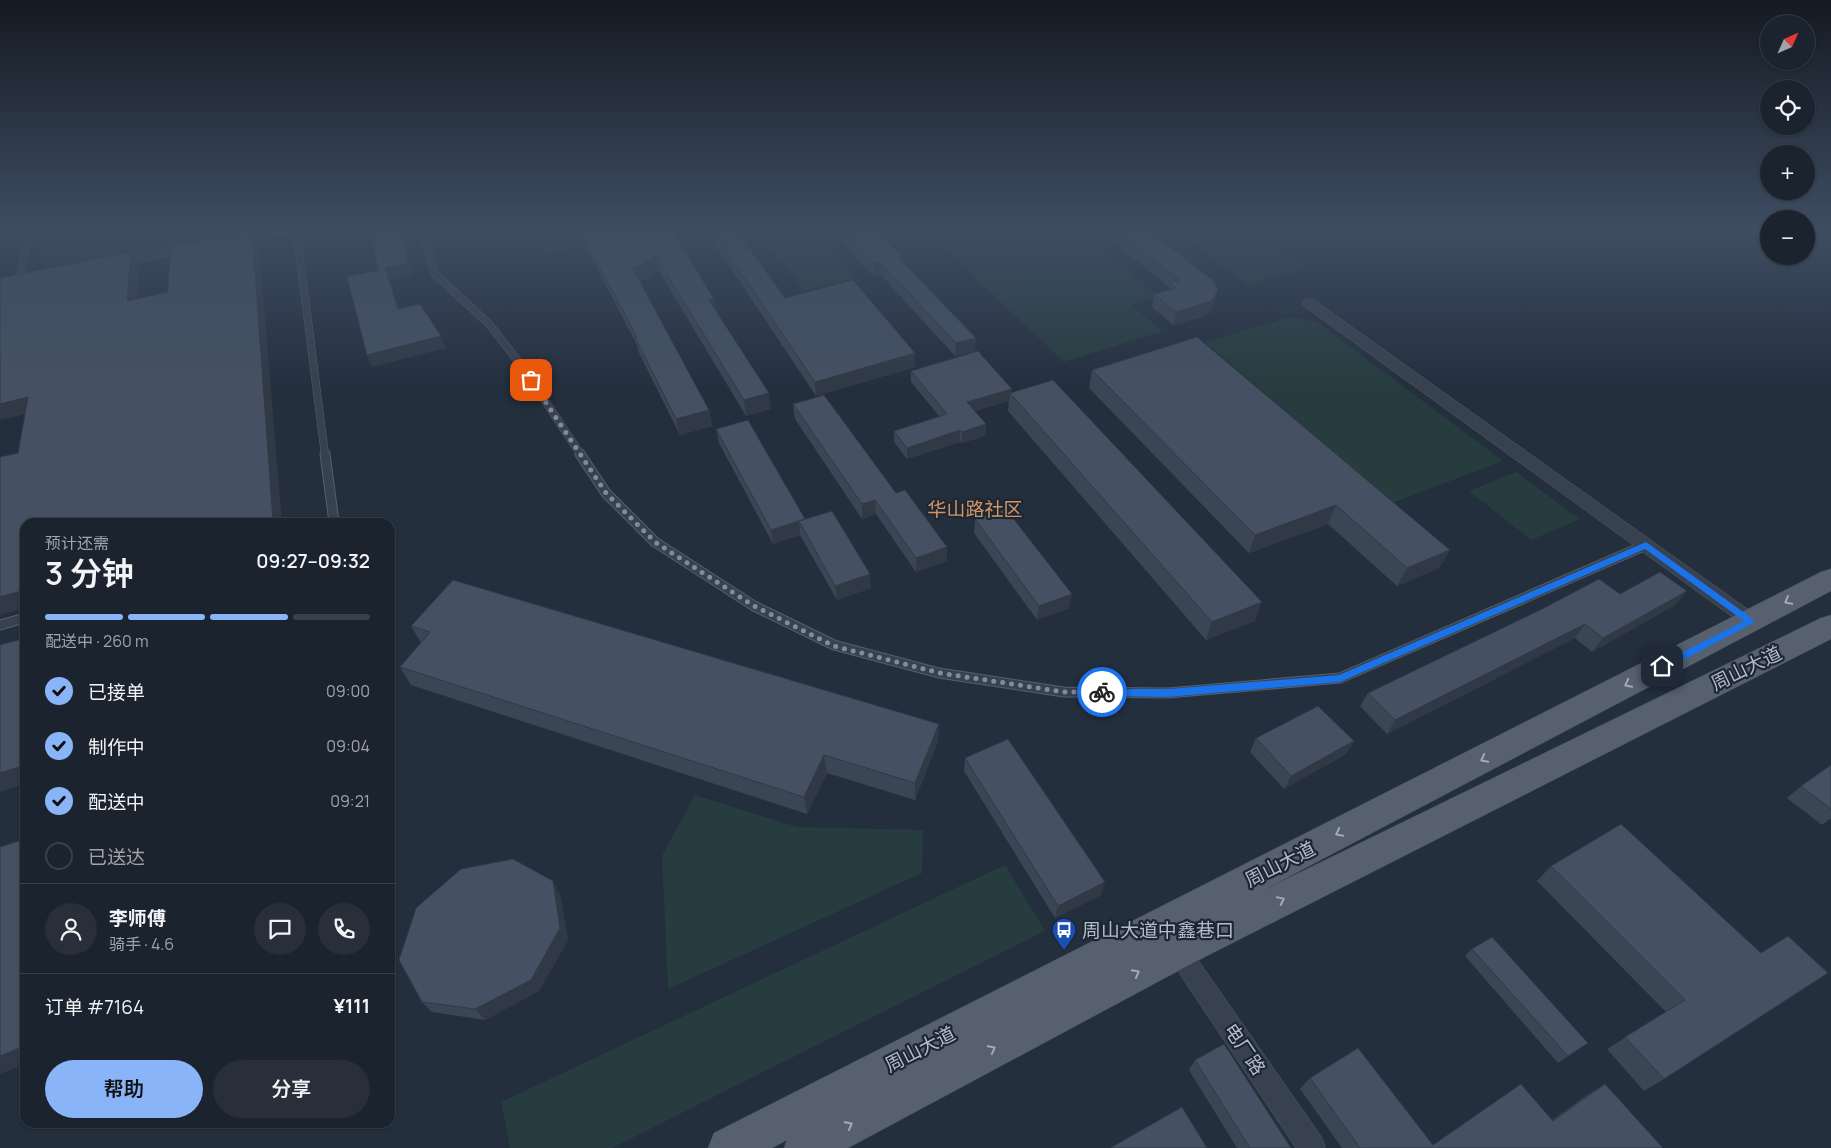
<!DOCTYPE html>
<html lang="zh">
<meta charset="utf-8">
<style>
:root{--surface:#1b232e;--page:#282f3a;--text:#f1f3f6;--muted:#a0a4aa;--line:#39404a;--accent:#8ab4f8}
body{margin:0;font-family:Manrope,"Noto Sans SC",sans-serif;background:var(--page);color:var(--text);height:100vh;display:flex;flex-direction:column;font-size:19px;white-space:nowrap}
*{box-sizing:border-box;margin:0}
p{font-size:16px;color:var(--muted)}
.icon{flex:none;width:28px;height:28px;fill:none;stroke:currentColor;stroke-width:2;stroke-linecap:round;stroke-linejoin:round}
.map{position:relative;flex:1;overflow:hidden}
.sheet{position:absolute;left:20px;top:518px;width:375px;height:610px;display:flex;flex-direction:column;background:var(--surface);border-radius:15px;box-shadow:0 1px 4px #0004,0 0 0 1px var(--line)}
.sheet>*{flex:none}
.needle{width:32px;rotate:45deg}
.fabs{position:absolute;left:1760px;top:15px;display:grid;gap:10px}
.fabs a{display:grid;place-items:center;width:55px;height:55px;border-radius:50%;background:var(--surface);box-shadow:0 1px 4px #0004,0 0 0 1px var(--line);font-size:25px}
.pin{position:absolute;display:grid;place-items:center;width:42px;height:42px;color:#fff;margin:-21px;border-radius:10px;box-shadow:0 2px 8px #0006}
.courier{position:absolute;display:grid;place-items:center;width:50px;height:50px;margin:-25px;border:4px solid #1a73e8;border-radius:50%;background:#fff;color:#222;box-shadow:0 1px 6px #0007}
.headline em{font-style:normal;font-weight:600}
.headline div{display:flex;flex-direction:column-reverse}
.headline{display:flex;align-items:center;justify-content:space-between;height:85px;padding:0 25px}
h1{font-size:32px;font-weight:600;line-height:38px}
.bar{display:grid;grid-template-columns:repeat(4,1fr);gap:8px 5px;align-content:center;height:60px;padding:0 25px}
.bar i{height:6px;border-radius:4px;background:var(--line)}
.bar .on{background:var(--accent)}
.bar p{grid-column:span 4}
.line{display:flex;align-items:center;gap:12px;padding:0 25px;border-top:1px solid var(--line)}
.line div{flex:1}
.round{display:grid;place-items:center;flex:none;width:52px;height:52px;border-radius:26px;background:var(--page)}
ol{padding:0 25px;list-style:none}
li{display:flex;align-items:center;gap:15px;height:55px}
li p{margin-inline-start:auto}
li .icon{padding:5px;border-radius:50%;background:var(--accent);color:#111;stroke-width:4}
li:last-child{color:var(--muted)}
li i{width:28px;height:28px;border:2px solid var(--line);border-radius:50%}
.action{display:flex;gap:10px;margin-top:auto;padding:10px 25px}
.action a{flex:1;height:58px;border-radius:30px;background:var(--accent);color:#111;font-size:20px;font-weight:600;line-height:58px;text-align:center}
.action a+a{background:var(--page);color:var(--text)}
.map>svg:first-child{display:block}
</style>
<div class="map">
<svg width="1831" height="1148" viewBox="0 0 1831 1148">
<rect width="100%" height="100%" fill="#242f3e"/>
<path fill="#263c3f" d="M47,227H267L53,270L39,261Z
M796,227H811L856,278L805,291L760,236Z
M922,227H1072L1159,296L1131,305L1163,331L1064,362Z
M1172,227H1249L1308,268L1249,285Z
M1290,317L1317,322L1503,461L1392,503L1205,342Z
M1516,472L1580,519L1531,540L1469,491Z
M695,795L797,827L923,830L922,873L668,989L662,856Z
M1005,865L1045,931L612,1148H510L501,1102Z"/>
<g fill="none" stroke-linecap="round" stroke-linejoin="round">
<defs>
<path id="service-far1" d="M296,227L325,455
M421,227L435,274L489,324L522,366L581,455
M243,238L296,228
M125,261L181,250
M18,282L32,227"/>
<path id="service" d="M325,454L334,522
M580,454L606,493L655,542L754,606L834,645L939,673L1064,692L1168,693L1340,678L1646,545
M0,625L25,618"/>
<path id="minor" d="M1309,299L1314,300L1757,616L1760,621L1757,626L1751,628L1745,626L1304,306L1302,303Z
M1178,939L1186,943L1322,1138L1325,1148H1296L1170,959L1166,951L1170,943Z"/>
<path id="primary" d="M1831,569V591L1260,892L1821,618L1831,615V639L1191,964L848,1148H784L787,1140L772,1148H708L714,1133L1821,572Z"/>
</defs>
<use href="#service-far1" stroke="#565f6c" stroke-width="8"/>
<use href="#service" stroke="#565f6c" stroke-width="11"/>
<use href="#minor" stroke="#565f6c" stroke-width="1"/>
<use href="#primary" stroke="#414a57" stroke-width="1"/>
<use href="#service-far1" stroke="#38414e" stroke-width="7"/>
<use href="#service" stroke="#38414e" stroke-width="9"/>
<use href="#minor" fill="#38414e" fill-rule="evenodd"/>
<use href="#primary" fill="#56606e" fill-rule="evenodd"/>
</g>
<path fill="#3b4654" d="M532,227H670L714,299L717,312L771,409L746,416L659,271L640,282L709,410L712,426L680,435L639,353L637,345L585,245L544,254Z
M828,227H872L902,261L975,351L955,356L881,275L874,277Z
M1096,227H1144L1214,303L1210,312L1205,316L1173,325L1152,307L1154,294L1169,290V287L1123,250V248Z
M712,230L785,298L915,353V367L816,396L714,243Z
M1092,370L1450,550L1439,568L1397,586L1328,524L1249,553L1089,388Z
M911,371L1011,392L1255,621L1206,640L1008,411L1009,401L975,411L986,424L985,436L962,443L960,442L907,459L894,442V431L939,416L911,382Z
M793,404L896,493L947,561L916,572L876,514L862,519L795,419Z
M716,429L805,519L871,588L837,600L800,535L773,544L719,443Z
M975,519L1069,608L1037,620L974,533Z
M1687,591L1675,605L1592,652L1575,638L1387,734L1360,706L1368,693L1620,594Z
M411,626L939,724L938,741L915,800L827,773L807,814L411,685L400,667L421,643Z
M1256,738L1354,741L1346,754L1284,789L1250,752Z
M965,758L1101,895L1055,918L964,771Z
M1831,765V819H1830L1822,825L1787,798L1801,786Z
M1551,866L1761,953L1664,1079L1644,1091L1607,1049L1666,1012L1537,881Z
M560,894L568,940L539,991L485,1020L432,1012L422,1002Z
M1472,949L1588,1043L1558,1063L1465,956Z
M1195,1060L1291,1148H1237L1189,1070Z
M1310,1078L1433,1145L1552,1120L1587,1095L1605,1084L1663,1148H1342L1300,1089Z"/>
<path fill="#303945" d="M399,227H401L413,275L390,280L403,321L398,309L385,268Z
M252,230L259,244L282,522H264Z
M581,231L585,245L544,254L540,240Z
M131,252L139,266L136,315L127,301Z
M656,256L659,271L636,284L633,269Z
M880,262L881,275L874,277V264Z
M1218,290L1214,303L1210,312L1205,316L1173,325L1176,312Z
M714,299L717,314L709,300Z
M441,336L446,348L372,367L367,355Z
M976,338L975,351L955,356L956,343Z
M915,353V367L816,396L815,382Z
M1012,389L1011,395L1010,393L1009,401L966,414L967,402Z
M769,393L771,409L746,416L744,400Z
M28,397L40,411L0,420V404Z
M709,410L712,426L680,435L676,419Z
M986,424L985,436L962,443V432Z
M960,430V442L907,459V448Z
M875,500L876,514L862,519V504Z
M1336,505L1328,524L1249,553L1255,535Z
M805,519L799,521L800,535L773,544L771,530Z
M947,547V561L916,572V558Z
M1450,550L1439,568L1397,586L1407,568Z
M870,574L871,588L837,600L835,586Z
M25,590V608L0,615V597Z
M1687,591L1675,605L1592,652L1603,638Z
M1072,594L1069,608L1037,620L1039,606Z
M1262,602L1255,621L1206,640L1212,622Z
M1585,624L1575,638L1387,734L1395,720Z
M939,724L938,741L915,800V783Z
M1354,741L1346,754L1284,789L1291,776Z
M824,755L827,773L807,814L804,797Z
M25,765V784L0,792V773Z
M553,881L560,894L568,940L539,991L485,1020L475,1009Z
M1105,882L1101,895L1055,918L1058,906Z
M25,1046V1064L0,1074V1056Z"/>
<path fill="#455162" stroke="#303945" d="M367,227H399L408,263L385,268L398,309L420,304L441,336L367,355L347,277L378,270L372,239H370Z
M534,227H670L714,299L709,300L769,393L744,400L656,256L633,269L709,410L676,419L635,337H637L581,231L540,240Z
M724,227H734L785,298L853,280L915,353L815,382L712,230Z
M839,227H872L902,257L899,258L976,338L956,343L880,262L874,264Z
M1115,227H1144L1213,280L1218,290L1213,299L1208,302L1176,312L1154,294L1176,288L1170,283L1180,280L1125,237L1127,236Z
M252,230L273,520L264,522H25V590L0,597V457L18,453L28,397L0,404V278L131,252L127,301L168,292L170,247Z
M1197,337L1450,550L1407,568L1336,505L1255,535L1092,370Z
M978,351L1012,389L967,402L986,424L962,432L960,430L907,448L894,431L947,414L911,371Z
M1053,380L1262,602L1212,622L1010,393Z
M824,395L896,493L905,490L947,547L916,558L875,500L862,504L793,404Z
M748,420L805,519L771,530L716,429Z
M1006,509L1072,594L1039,606L975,519Z
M832,511L870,574L835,586L799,521Z
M1660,572L1687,591L1603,638L1585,624L1395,720L1368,693L1544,608L1599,579L1620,594Z
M453,580L939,724L915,783L824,755L804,797L400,667L430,632L411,626Z
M25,638V765L0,773V645Z
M1318,706L1354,741L1291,776L1256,738Z
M1008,739L1105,882L1058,906L965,758Z
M1831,765V809L1801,786Z
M1621,824L1761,953L1788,936L1828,973L1664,1079L1625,1037L1685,1000L1551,866Z
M25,839V1046L0,1056V847Z
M513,859L553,881L560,928L531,980L475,1009L422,1002L399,960L416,908L461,869Z
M1492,937L1588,1043L1568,1056L1472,949Z
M1224,1044L1291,1148H1250L1195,1060Z
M1358,1048L1433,1145L1521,1084L1553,1121L1605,1084L1663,1148H1360L1310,1078Z
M1182,1107L1207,1148H1110Z"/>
<defs><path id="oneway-chevron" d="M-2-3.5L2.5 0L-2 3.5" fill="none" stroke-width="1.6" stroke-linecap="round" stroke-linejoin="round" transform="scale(1.25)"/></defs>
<g stroke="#a1aab7">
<use href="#oneway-chevron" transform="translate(1788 601) rotate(152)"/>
<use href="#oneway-chevron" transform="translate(1628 684) rotate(153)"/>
<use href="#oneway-chevron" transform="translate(1484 759) rotate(153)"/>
<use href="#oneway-chevron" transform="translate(1339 833) rotate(153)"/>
<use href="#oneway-chevron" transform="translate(1281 900) rotate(-26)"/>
<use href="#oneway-chevron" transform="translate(1136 973) rotate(-28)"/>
<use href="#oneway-chevron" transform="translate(992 1049) rotate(-28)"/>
<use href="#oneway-chevron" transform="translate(849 1125) rotate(-28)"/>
</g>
<linearGradient id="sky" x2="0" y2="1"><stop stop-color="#141a22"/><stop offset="0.59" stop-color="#3f4d63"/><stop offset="1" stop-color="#3f4d63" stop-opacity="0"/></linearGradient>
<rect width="1831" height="388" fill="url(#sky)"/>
<path fill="#1a73e8" d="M1646,542L1753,619V623L1666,669H1659V664L1744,621L1645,549L1340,682L1168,697L1102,696L1097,692L1102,689H1168L1339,675Z"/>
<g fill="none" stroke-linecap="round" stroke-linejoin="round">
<path stroke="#828b98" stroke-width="5" stroke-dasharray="0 9" d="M531,380L606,493L655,542L754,606L834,646L940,673L1064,692H1102"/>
</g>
<defs>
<symbol id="bus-pin" viewBox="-11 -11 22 30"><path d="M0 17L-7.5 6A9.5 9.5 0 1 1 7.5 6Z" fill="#1a4fb4" stroke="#1d2633"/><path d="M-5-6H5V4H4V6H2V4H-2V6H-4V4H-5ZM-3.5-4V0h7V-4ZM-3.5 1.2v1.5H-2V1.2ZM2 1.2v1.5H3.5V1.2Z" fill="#fff"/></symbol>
</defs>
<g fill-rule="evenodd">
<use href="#bus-pin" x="1050" y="916" width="28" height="38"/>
</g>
<g text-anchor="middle" stroke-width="4.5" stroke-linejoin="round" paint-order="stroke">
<g font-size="19" fill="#d59563" stroke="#1d2633">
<text x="975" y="516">华山路社区</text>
</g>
<g font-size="19" fill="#b4bcc9" stroke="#1d2633">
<text transform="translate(1746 668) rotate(-26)" y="7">周山大道</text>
<text transform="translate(1280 864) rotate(-27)" y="7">周山大道</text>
<text transform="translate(920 1049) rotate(-27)" y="7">周山大道</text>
<text transform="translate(1245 1049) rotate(56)" y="7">电厂路</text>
</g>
<g font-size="19" fill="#b4bcc9" stroke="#1d2633" text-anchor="start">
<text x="1082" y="937">周山大道中鑫巷口</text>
</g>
</g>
</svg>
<div class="fabs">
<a><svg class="needle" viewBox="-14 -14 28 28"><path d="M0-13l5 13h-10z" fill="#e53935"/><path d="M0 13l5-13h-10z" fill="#a0a4aa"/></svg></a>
<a><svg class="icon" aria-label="locate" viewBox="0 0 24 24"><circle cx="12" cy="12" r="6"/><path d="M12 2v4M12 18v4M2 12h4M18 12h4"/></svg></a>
<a>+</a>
<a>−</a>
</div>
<div class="pin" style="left:531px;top:380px;background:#ea580c"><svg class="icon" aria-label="bag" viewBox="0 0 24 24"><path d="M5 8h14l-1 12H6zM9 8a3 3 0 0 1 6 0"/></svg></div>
<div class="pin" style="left:1662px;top:666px;background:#1f2937"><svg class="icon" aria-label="home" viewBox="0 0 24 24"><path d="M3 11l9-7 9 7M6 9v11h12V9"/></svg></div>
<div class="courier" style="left:1102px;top:692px"><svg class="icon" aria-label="bike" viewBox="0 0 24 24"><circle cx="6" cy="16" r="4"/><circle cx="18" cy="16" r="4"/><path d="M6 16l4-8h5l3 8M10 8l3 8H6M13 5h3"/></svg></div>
<section class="sheet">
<div class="headline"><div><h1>3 分钟</h1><p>预计还需</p></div><em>09:27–09:32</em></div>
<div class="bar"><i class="on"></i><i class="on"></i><i class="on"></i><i></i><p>配送中 · 260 m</p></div>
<ol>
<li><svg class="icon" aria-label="check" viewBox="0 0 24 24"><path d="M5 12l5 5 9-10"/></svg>已接单<p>09:00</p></li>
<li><svg class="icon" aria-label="check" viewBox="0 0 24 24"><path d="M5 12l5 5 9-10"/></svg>制作中<p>09:04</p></li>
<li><svg class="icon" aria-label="check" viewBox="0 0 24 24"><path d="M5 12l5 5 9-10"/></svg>配送中<p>09:21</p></li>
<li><i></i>已送达</li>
</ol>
<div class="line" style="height:90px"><a class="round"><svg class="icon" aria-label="person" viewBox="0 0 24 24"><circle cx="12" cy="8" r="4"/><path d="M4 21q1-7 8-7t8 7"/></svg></a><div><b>李师傅</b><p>骑手 · 4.6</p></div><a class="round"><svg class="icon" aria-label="chat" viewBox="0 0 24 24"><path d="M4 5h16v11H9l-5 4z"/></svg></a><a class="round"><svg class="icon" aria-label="phone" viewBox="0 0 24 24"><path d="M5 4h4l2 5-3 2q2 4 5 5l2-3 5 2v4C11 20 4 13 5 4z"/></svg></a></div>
<div class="line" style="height:65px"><div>订单 #7164</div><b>¥111</b></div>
<div class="action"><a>帮助</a><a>分享</a></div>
</section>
</div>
